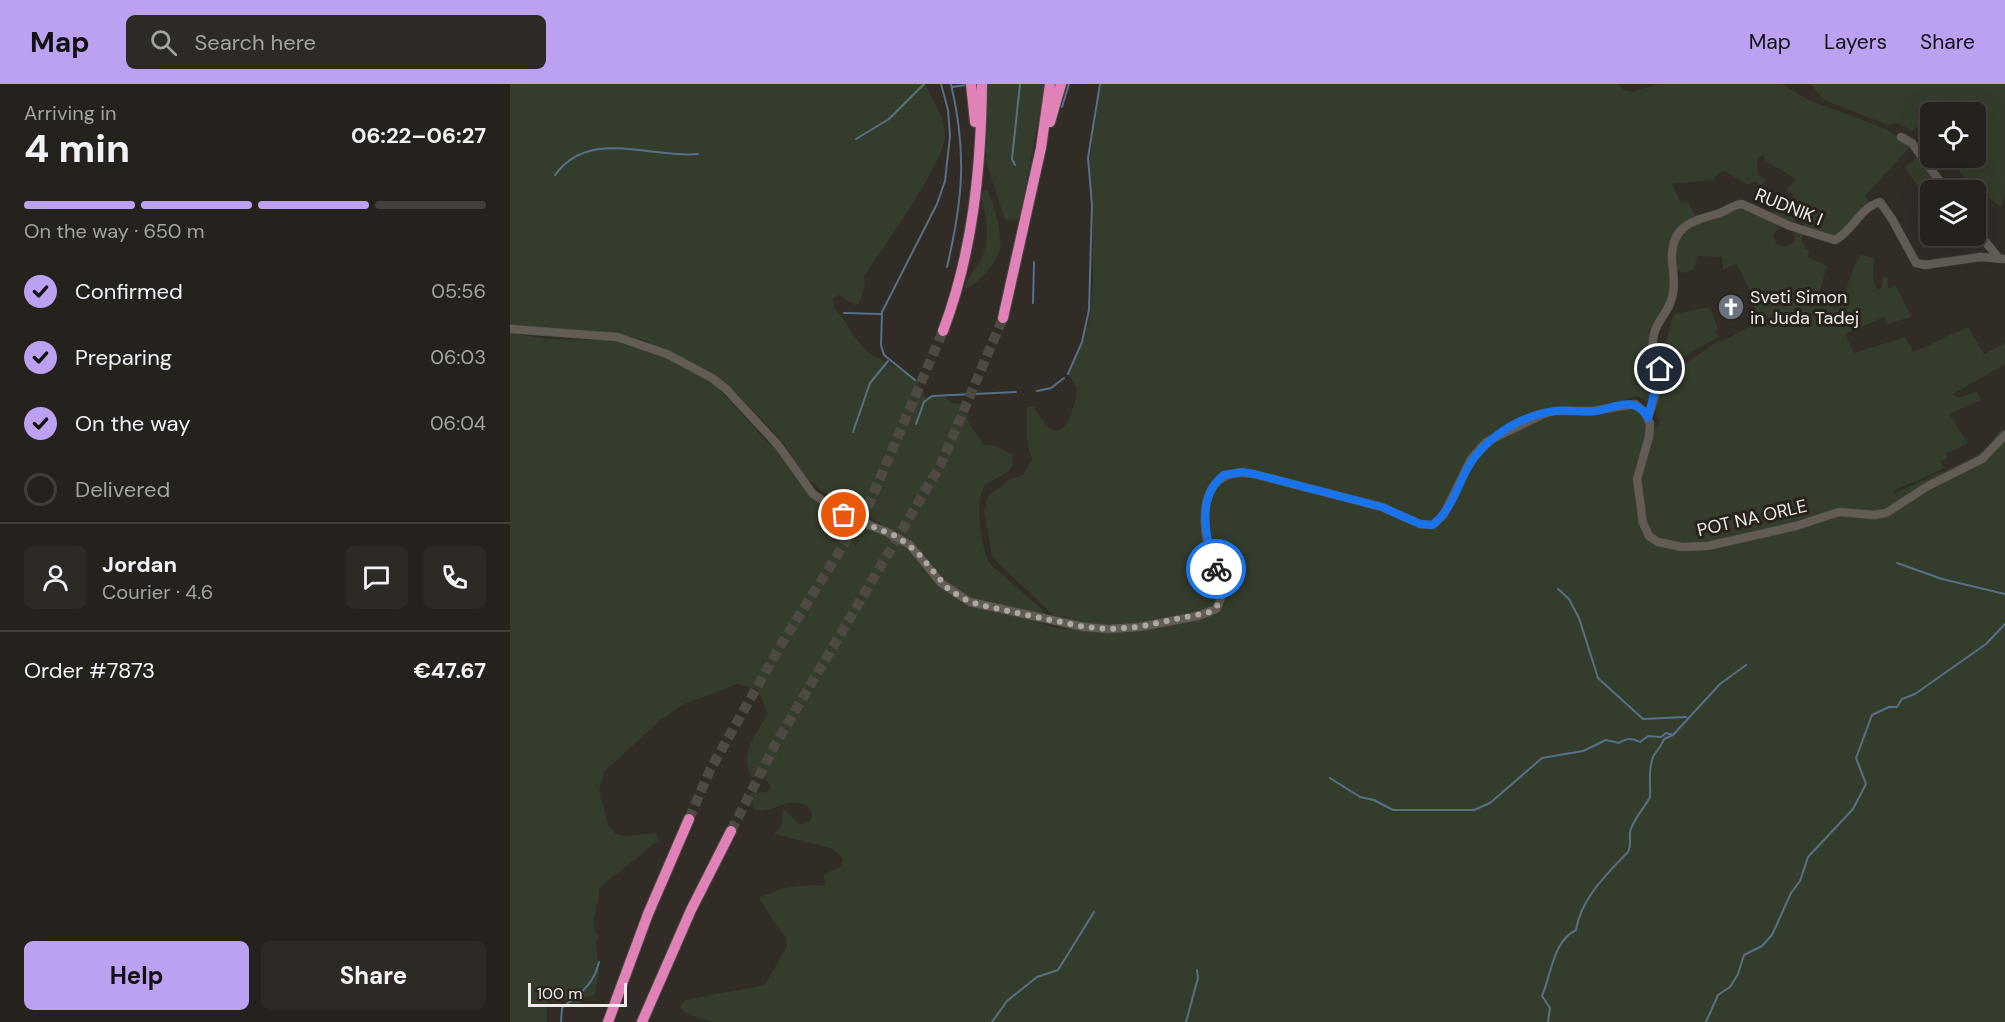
<!DOCTYPE html>
<meta charset="utf-8">
<style>
:root{--surface:#25211c;--page:#2d2925;--text:#f1f3f6;--muted:#a3a3a3;--line:#423e3b;--accent:#bca0f2}
body{margin:0;font-family:"DM Sans",sans-serif;background:var(--page);color:var(--text);height:100vh;display:flex;flex-direction:column;font-size:22px;white-space:nowrap}
*{box-sizing:border-box;margin:0}
p{font-size:20px;color:var(--muted)}
.icon{flex:none;width:33px;height:33px;fill:none;stroke:currentColor;stroke-width:2;stroke-linecap:round;stroke-linejoin:round}
.map{position:relative;flex:1;overflow:hidden}
.details{display:flex;flex-direction:column;background:var(--surface);width:510px}
.details>*{flex:none}
.buttons{position:absolute;left:1410px;top:18px;display:grid;gap:12px}
.buttons a{display:grid;place-items:center;width:66px;height:66px;border-radius:9px;background:var(--surface);box-shadow:0 6px 24px #0002,0 0 0 2px var(--line);font-size:30px}
.scale{position:absolute;left:18px;bottom:15px;width:99px;box-sizing:border-box;padding-left:6px;border:3px solid #efebe8;border-top:0;font-size:16px;line-height:21px;white-space:nowrap;color:#efebe8;-webkit-text-stroke:4px #28221c;paint-order:stroke}
.pin{position:absolute;display:grid;place-items:center;width:51px;height:51px;color:#fff;margin:-26px;border:3px solid #fff;border-radius:50%;box-shadow:0 2px 6px #0007}
.courier{position:absolute;display:grid;place-items:center;width:60px;height:60px;margin:-30px;border:4px solid #1a73e8;border-radius:50%;background:#fff;color:#222;box-shadow:0 2px 8px #0007}
.head em{font-style:normal;font-weight:700}
.head div{display:flex;flex-direction:column-reverse}
.head{display:flex;align-items:center;justify-content:space-between;height:102px;padding:0 24px}
h1{font-size:39px;font-weight:700;line-height:45px}
.bar{display:grid;grid-template-columns:repeat(4,1fr);gap:9px 6px;align-content:center;height:72px;padding:0 24px}
.bar i{height:8px;border-radius:4px;background:var(--line)}
.bar .on{background:var(--accent)}
.bar p{grid-column:span 4}
.line{display:flex;align-items:center;gap:15px;padding:0 24px;border-top:2px solid var(--line)}
.line div{flex:1}
.round{display:grid;place-items:center;flex:none;width:63px;height:63px;border-radius:9px;background:var(--page)}
ol{padding:0 24px;list-style:none}
li{display:flex;align-items:center;gap:18px;height:66px}
li p{margin-inline-start:auto}
li .icon{padding:6px;border-radius:50%;background:var(--accent);color:#111;stroke-width:4}
li:last-child{color:var(--muted)}
li i{width:33px;height:33px;border:3px solid var(--line);border-radius:50%}
.action{display:flex;gap:12px;margin-top:auto;padding:12px 24px}
.action a{flex:1;height:69px;border-radius:9px;background:var(--accent);color:#111;font-size:24px;font-weight:700;line-height:69px;text-align:center}
.action a+a{background:var(--page);color:var(--text)}
header{display:flex;align-items:center;gap:36px;box-sizing:border-box;height:84px;padding:0 30px;background:var(--accent);color:#111}
header strong{font-size:28px}
nav{display:flex;gap:33px;margin-inline-start:auto;font-size:21px}
.search{width:420px;height:54px;background:var(--page);display:flex;align-items:center;gap:15px;box-sizing:border-box;padding:0 21px;border-radius:9px;color:var(--muted);font-size:22px}
main{display:flex;flex:1;min-height:0}
.map>svg:first-child{display:block}
</style>
<header>
<strong>Map</strong>
<div class="search"><svg class="icon" aria-label="search" viewBox="0 0 24 24"><circle cx="10" cy="10" r="6"/><path d="M15 15l6 6"/></svg>Search here</div>
<nav><a>Map</a><a>Layers</a><a>Share</a></nav>
</header>
<main>
<section class="details">
<div class="head"><div><h1>4 min</h1><p>Arriving in</p></div><em>06:22–06:27</em></div>
<div class="bar"><i class="on"></i><i class="on"></i><i class="on"></i><i></i><p>On the way · 650 m</p></div>
<ol>
<li><svg class="icon" aria-label="check" viewBox="0 0 24 24"><path d="M5 12l5 5 9-10"/></svg>Confirmed<p>05:56</p></li>
<li><svg class="icon" aria-label="check" viewBox="0 0 24 24"><path d="M5 12l5 5 9-10"/></svg>Preparing<p>06:03</p></li>
<li><svg class="icon" aria-label="check" viewBox="0 0 24 24"><path d="M5 12l5 5 9-10"/></svg>On the way<p>06:04</p></li>
<li><i></i>Delivered</li>
</ol>
<div class="line" style="height:108px"><a class="round"><svg class="icon" aria-label="person" viewBox="0 0 24 24"><circle cx="12" cy="8" r="4"/><path d="M4 21q1-7 8-7t8 7"/></svg></a><div><b>Jordan</b><p>Courier · 4.6</p></div><a class="round"><svg class="icon" aria-label="chat" viewBox="0 0 24 24"><path d="M4 5h16v11H9l-5 4z"/></svg></a><a class="round"><svg class="icon" aria-label="phone" viewBox="0 0 24 24"><path d="M5 4h4l2 5-3 2q2 4 5 5l2-3 5 2v4C11 20 4 13 5 4z"/></svg></a></div>
<div class="line" style="height:78px"><div>Order #7873</div><b>€47.67</b></div>
<div class="action"><a>Help</a><a>Share</a></div>
</section>
<div class="map">
<svg width="1495" height="938" viewBox="0 0 1495 938">
<rect width="100%" height="100%" fill="#312c26"/>
<path fill="#343d2c" d="M0,0H415C423,16 435,33 435,52C434,80 372,165 354,192L355,200L349,220L345,221L329,211L323,214L324,223C336,236 344,256 358,268C376,282 410,287 415,313L434,312L442,319L450,320L462,344L474,361L485,362L503,371L502,383C495,392 483,394 475,402C464,414 471,469 481,481L534,527L536,531L517,527L535,541L555,545L627,547L686,535L713,518L700,460L698,437L705,402L715,393L741,392L866,425L920,445L936,433L967,372L979,359L1029,335L1050,329L1092,330L1122,321L1130,325L1138,344L1125,384L1124,409L1131,445L1146,461L1169,466L1194,465L1329,430L1376,433L1408,410L1474,377L1495,355V938H202C191,932 179,934 170,923L175,916L255,901L277,862L276,854L251,818L250,813L273,804L299,801L314,802L316,797L313,791L331,782L333,774L320,764L264,750L272,740L273,724L289,740L300,738L302,732L300,724C278,709 264,731 245,726L239,711L241,709L256,708L261,704L255,694L242,693C228,672 246,649 258,630L248,606L228,600L174,620L148,638L94,688L89,706L98,741L106,750L116,752L146,749L148,757L89,804C91,820 81,832 84,848L89,851L86,859L89,889L85,911L75,913L66,923H60L55,913L40,915L37,920V938H0V249L37,255L102,256L159,274L206,302L260,361L263,360C281,385 301,410 328,426C358,443 387,453 411,477L417,474L402,457L310,406L290,387L274,360L241,324L217,301L185,280L133,256L105,249L0,242Z
M477,0H535L510,133L505,137L497,136L494,133L476,77Z
M591,0H1108L1115,7L1121,8L1149,0H1272L1297,15L1376,45L1401,62L1355,112L1358,118L1337,144L1323,153L1303,149V145L1296,143L1281,127L1279,130L1289,141L1285,142L1262,130L1264,125L1252,118L1262,109L1270,116L1274,114L1279,117L1284,111L1276,106L1286,95L1257,78L1253,72L1247,74L1248,90L1256,96L1251,101L1245,97L1238,101L1215,87L1208,89L1204,96L1162,100L1171,119L1178,118L1186,132C1145,148 1170,191 1158,221C1154,234 1146,238 1138,247L1148,284L1145,289L1156,293L1208,257L1214,256L1246,239L1242,210L1226,179L1213,186L1212,173L1187,172L1184,186L1172,189L1165,184C1156,145 1184,138 1214,130C1221,128 1224,123 1231,123C1243,123 1261,134 1270,141L1263,151L1267,161C1274,164 1280,162 1285,157L1284,146L1293,150L1291,157L1295,159L1294,164L1299,167L1298,173L1317,182L1309,210L1321,223H1329C1339,206 1340,184 1351,171L1364,174L1363,194L1367,206L1371,204L1373,193L1377,194L1378,204L1386,202L1401,233L1377,240L1374,233L1335,250L1344,269L1395,253L1404,268L1458,243L1474,270L1495,259V280L1443,310L1446,314L1467,308L1471,316L1439,330L1458,359L1436,370L1438,374L1430,378L1435,384L1383,407V410L1462,374L1477,363L1492,344L1494,347L1473,373L1407,405L1373,427L1366,429L1333,424L1284,441L1256,444L1194,459L1157,457L1144,452L1139,446L1129,397L1132,378L1143,347L1150,338L1143,320L1127,312L1090,324L1035,325L975,355L962,370L930,430L918,439C903,434 888,425 872,420C850,413 727,381 713,388C691,398 690,437 694,458C697,477 713,496 708,515C701,541 575,549 554,532L545,533L482,473L474,429L477,413L500,395L513,391L522,375L517,359V323H524C549,370 563,336 567,303L559,292L579,238L583,202V123L579,79Z
M1301,0H1495V111L1491,123L1457,98L1440,74H1466V28H1420V52L1406,43L1401,47L1388,39L1378,41L1314,16Z
M1408,73L1425,98L1412,108L1394,83Z
M476,105C483,113 493,154 490,165C487,178 467,201 456,205L455,200C481,163 481,155 471,111Z
M1200,223L1208,245L1206,247L1208,253L1164,279L1154,264L1164,230Z"/>
<g fill="none" stroke-linecap="round" stroke-linejoin="round">
<path stroke="#567089" stroke-width="2" d="M442,3L456,1
M552,23L559,0
M346,55L379,35L414,0
M505,81L502,75L510,0
M45,91C80,43 139,75 188,70
M437,183C453,115 457,68 441,0
M523,219L524,178
M334,229L371,230
M558,290L572,258L579,226L582,121L578,74L590,0
M405,296L374,271L371,261L372,228L427,120L435,97L440,52L438,26L431,0
M527,307L541,304L554,294
M406,340L414,318L422,312L506,308
M343,348L360,299L378,277
M1387,479L1432,495L1495,510
M1048,505L1059,515L1069,534L1088,594L1133,635L1176,633
M820,694L850,713L864,716L883,726H964L980,719L1032,674L1073,667L1096,656L1109,659C1115,654 1123,654 1130,658L1138,652L1151,653L1156,649L1163,651
M51,938L52,924C69,910 84,901 89,878
M482,938L497,917L527,893L548,886L584,828
M676,938L688,894L687,886
M1038,938L1040,924L1032,912C1041,891 1043,857 1066,846C1071,814 1097,790 1118,768C1122,760 1119,755 1120,748C1123,735 1134,725 1140,713C1141,700 1138,690 1142,676C1144,668 1151,664 1154,655L1163,651L1210,600L1236,581
M1196,938L1208,911L1220,903L1228,890L1234,871L1252,862L1262,851L1281,809L1290,797L1298,773L1343,725L1356,700L1346,674L1362,631L1379,623H1387L1392,615L1405,610L1476,560L1495,540"/>
</g>
<path fill="#543d25" stroke="#746d66" stroke-width="1.5" d="M1218,215V219L1231,220V229L1211,227V220Z"/>
<g fill="none" stroke-linecap="round" stroke-linejoin="round">
<path stroke="#4e4943" stroke-width="10" stroke-dasharray="10 5" stroke-linecap="butt" d="M179,735L200,686L272,559L359,420L433,247
M221,747L265,661L431,380L493,234"/>
<defs>
<path id="minor" d="M1391,53L1402,59L1436,106
M1466,146L1487,172
M0,245L107,253L157,270L202,294L216,305L268,361L303,410L334,431L377,448L400,461L431,499L460,518L574,543L599,545L629,543L688,532L706,525C709,519 713,514 712,507C712,492 702,477 698,462C690,424 695,382 744,390L872,423L910,440L923,441L934,430L961,375L976,358L1034,330L1045,327H1083L1125,320L1135,328L1140,340L1139,353L1127,395L1133,439L1139,452L1148,458L1172,463L1198,462L1286,442L1329,428L1364,431L1376,429L1418,402L1472,375L1495,351
M1138,334C1141,323 1152,295 1150,285C1146,268 1140,270 1144,250C1147,236 1161,226 1163,209C1165,198 1163,188 1162,177C1160,143 1181,137 1207,130C1216,128 1223,120 1232,120L1280,142L1325,156C1343,147 1349,124 1370,118L1382,135L1406,179L1415,181L1470,173L1495,175"/>
<path id="highway" d="M461,0L465,38
M540,38L551,0
M493,234L531,64L540,0
M433,247C463,168 471,84 472,0
M98,938L138,830L179,735
M132,938L181,826L221,747"/>
</defs>
<use href="#minor" stroke="#4c4843" stroke-width="9"/>
<use href="#highway" stroke="#4c4843" stroke-width="12"/>
<use href="#minor" stroke="#625c55" stroke-width="8"/>
<use href="#highway" stroke="#e082b7" stroke-width="10"/>
</g>
<g fill="none" stroke-linecap="round" stroke-linejoin="round">
<path stroke="#aca8a4" stroke-width="6" stroke-dasharray="0 10.8" d="M334,431L388,453L408,469L439,506L460,518L475,522L574,543L599,545L628,543L700,528C717,517 712,501 706,485"/>
<path stroke="#1a73e8" stroke-width="8" d="M706,485C696,456 685,413 714,391L732,388L744,390L872,423L910,440L922,441C938,430 946,408 954,391C970,357 1007,332 1045,327C1058,325 1072,329 1086,327C1107,323 1125,311 1138,334L1150,285"/>
</g>
<defs>
<symbol id="church-disc" viewBox="-11 -11 22 22"><circle r="9.5" fill="#6b7280" stroke="#28221c"/><path d="M-1.2-6h2.4v3.5h3.3v2.4h-3.3V6h-2.4V-.1h-3.3v-2.4h3.3Z" fill="#fff"/></symbol>
</defs>
<g fill-rule="evenodd">
<use href="#church-disc" x="1206" y="208" width="30" height="30"/>
</g>
<g text-anchor="middle" stroke-width="6" stroke-linejoin="round" paint-order="stroke">
<g font-size="18" fill="#efebe8" stroke="#28221c">
<text transform="translate(1279 123) rotate(22)" y="6">RUDNIK I</text>
<text transform="translate(1242 434) rotate(-13)" y="6">POT NA ORLE</text>
</g>
<g font-size="18" fill="#efebe8" stroke="#28221c" text-anchor="start">
<text x="1240" y="219">Sveti Simon<tspan x="1240" dy="21">in Juda Tadej</tspan></text>
</g>
</g>
</svg>
<div class="buttons">
<a><svg class="icon" aria-label="locate" viewBox="0 0 24 24"><circle cx="12" cy="12" r="6"/><path d="M12 2v4M12 18v4M2 12h4M18 12h4"/></svg></a>
<a><svg class="icon" aria-label="layers" viewBox="0 0 24 24"><path d="M12 4l9 5-9 5-9-5zM3 14l9 5 9-5"/></svg></a>
</div>
<div class="scale">100 m</div>
<div class="pin" style="left:334px;top:431px;background:#ea580c"><svg class="icon" aria-label="bag" viewBox="0 0 24 24"><path d="M5 8h14l-1 12H6zM9 8a3 3 0 0 1 6 0"/></svg></div>
<div class="pin" style="left:1150px;top:285px;background:#1f2937"><svg class="icon" aria-label="home" viewBox="0 0 24 24"><path d="M3 11l9-7 9 7M6 9v11h12V9"/></svg></div>
<div class="courier" style="left:706px;top:485px"><svg class="icon" aria-label="bike" viewBox="0 0 24 24"><circle cx="6" cy="16" r="4"/><circle cx="18" cy="16" r="4"/><path d="M6 16l4-8h5l3 8M10 8l3 8H6M13 5h3"/></svg></div>
</div>
</main>
